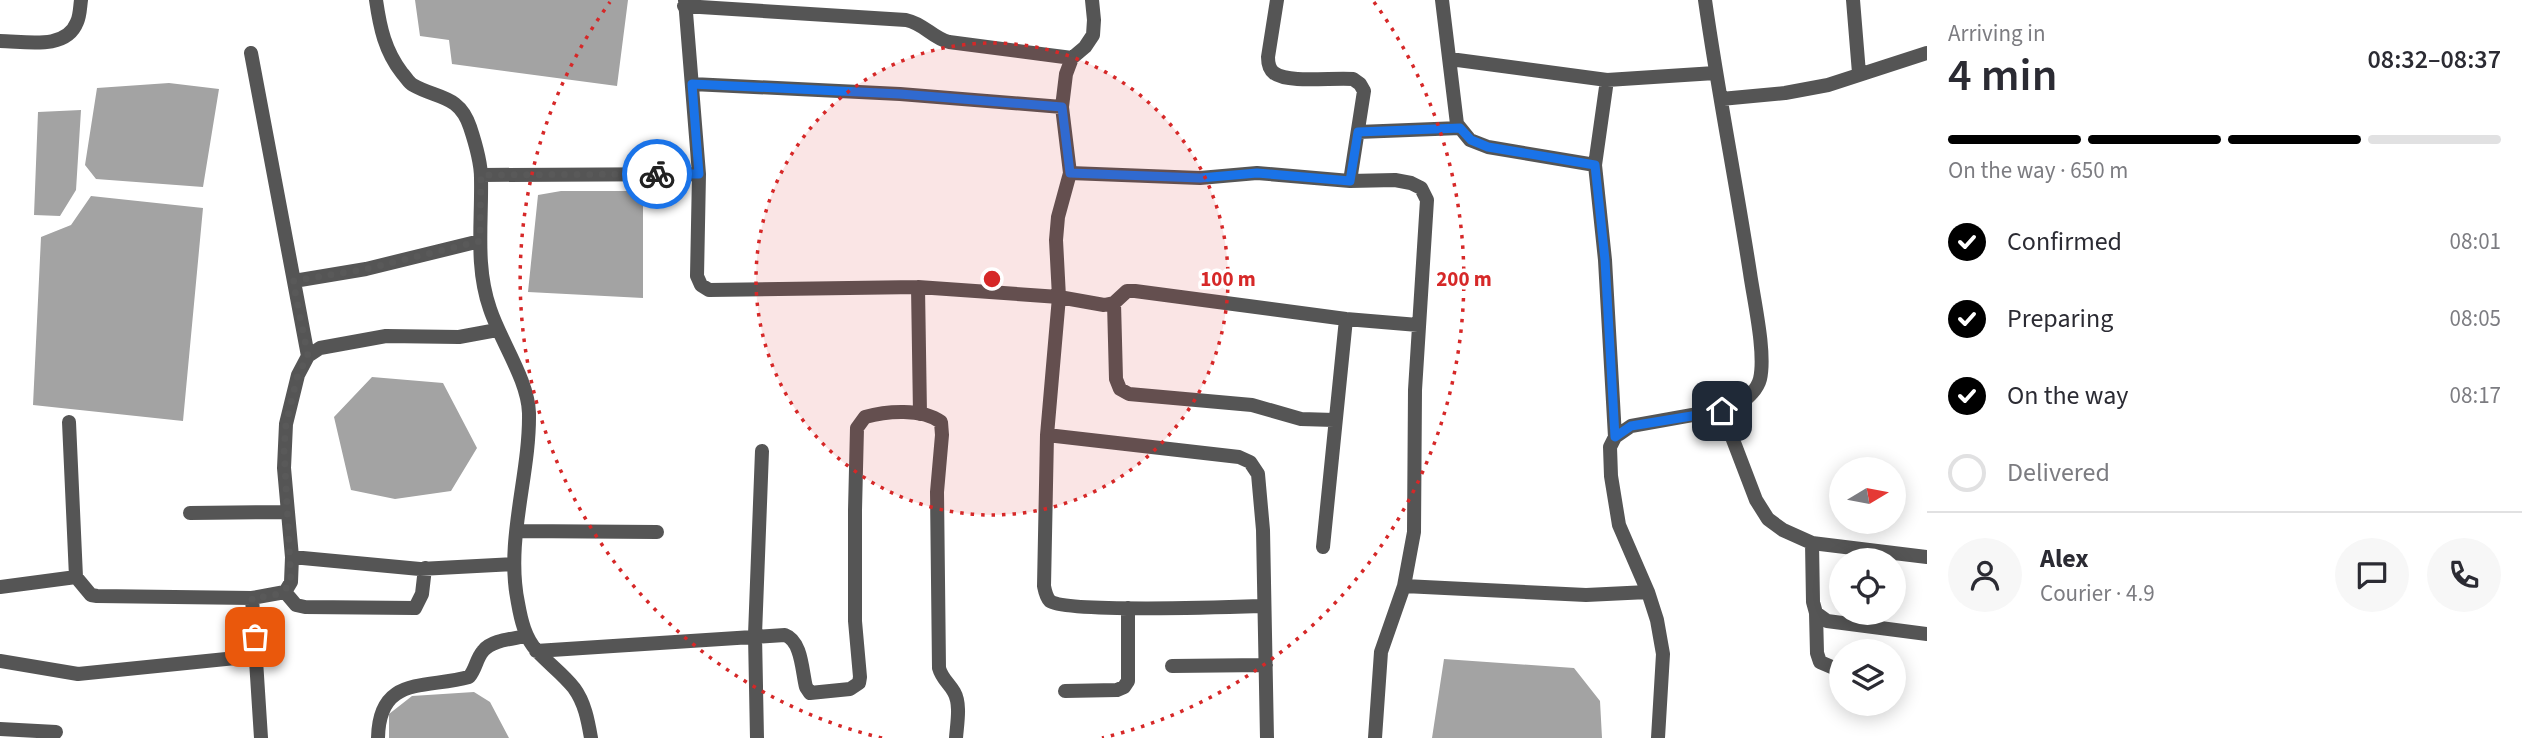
<!DOCTYPE html>
<meta charset="utf-8">
<style>
:root{--surface:#fff;--page:#f7f7f7;--text:#2b2b33;--muted:#7c7c81;--line:#e1e1e2;--accent:#000}
body{margin:0;font-family:"Source Sans 3",sans-serif;background:var(--page);color:var(--text);height:100vh;display:flex;flex-direction:column;font-size:26px;white-space:nowrap}
*{box-sizing:border-box;margin:0}
p{font-size:23px;color:var(--muted)}
.icon{flex:none;width:38px;height:38px;fill:none;stroke:currentColor;stroke-width:2;stroke-linecap:round;stroke-linejoin:round}
.map{position:relative;flex:1;overflow:hidden}
.panel{display:flex;flex-direction:column;background:var(--surface);width:595px}
.panel>*{flex:none}
.needle{width:46px;rotate:80deg}
.buttons{position:absolute;left:1829px;top:457px;display:grid;gap:14px}
.buttons a{display:grid;place-items:center;width:77px;height:77px;border-radius:50%;background:var(--surface);box-shadow:0 4px 18px #0003;font-size:35px}
.pin{position:absolute;display:grid;place-items:center;width:60px;height:60px;color:#fff;margin:-30px;border-radius:14px;box-shadow:0 4px 10px #0006}
.courier{position:absolute;display:grid;place-items:center;width:70px;height:70px;margin:-35px;border:5px solid #1a73e8;border-radius:50%;background:#fff;color:#222;box-shadow:0 2px 9px #0007}
.summary em{font-style:normal;font-weight:600}
.summary div{display:flex;flex-direction:column-reverse}
.summary{display:flex;align-items:center;justify-content:space-between;height:119px;padding:0 21px}
h1{font-size:46px;font-weight:600;line-height:52px}
.bar{display:grid;grid-template-columns:repeat(4,1fr);gap:10px 7px;align-content:center;height:84px;padding:0 21px}
.bar i{height:9px;border-radius:5px;background:var(--line)}
.bar .active{background:var(--accent)}
.bar p{grid-column:span 4}
.line{display:flex;align-items:center;gap:18px;padding:0 21px;border-top:2px solid var(--line)}
.line div{flex:1}
.round{display:grid;place-items:center;flex:none;width:74px;height:74px;border-radius:37px;background:var(--page)}
ol{padding:0 21px;list-style:none}
li{display:flex;align-items:center;gap:21px;height:77px}
li p{margin-inline-start:auto}
li .icon{padding:7px;border-radius:50%;background:var(--accent);color:#fff;stroke-width:4}
li:last-child{color:var(--muted)}
li i{width:38px;height:38px;border:4px solid var(--line);border-radius:50%}
main{display:flex;flex:1;min-height:0}
.map>svg:first-child{display:block}
</style>
<main>
<div class="map">
<svg width="1927" height="738" viewBox="0 0 1927 738">
<rect width="100%" height="100%" fill="#fff"/>
<path fill="#a3a3a3" d="M415,0H628L617,86L452,64L449,40L420,36Z
M169,83L219,89L203,187L96,179L85,165L97,88Z
M81,110L76,190L60,216L34,215L38,112Z
M561,191H633L643,201V298L528,292L538,195Z
M91,196L203,208L183,421L33,405L41,237L71,225Z
M372,377L443,383L477,448L451,491L395,499L351,490L334,417Z
M1444,659L1574,668L1600,701L1602,738H1432Z
M474,692L490,702L509,738H389V714L412,696Z"/>
<g fill="none" stroke-linecap="round" stroke-linejoin="round">
<path stroke="#555" stroke-width="14" d="M376,0C380,28 385,51 402,73C406,77 409,83 413,85C437,99 459,94 470,127C475,142 481,162 481,178C482,223 475,266 490,309C501,342 528,380 529,413C530,476 505,540 518,603C521,620 525,638 537,651C549,664 563,674 574,688C585,703 588,721 591,738
M685,0L699,174L697,276L701,285L709,290L918,287L1059,297L1104,305L1114,303L1127,291H1135L1346,319L1418,325
M1092,0L1094,20L1093,35L1085,47L1072,58L1066,74L1062,107L1070,173L1058,217L1056,240L1059,297L1047,435L1044,586C1045,591 1046,597 1050,601C1065,613 1234,607 1264,606
M1277,0L1268,57C1268,63 1269,69 1274,73C1289,84 1334,77 1353,79L1360,84L1364,91L1350,181
M1442,0L1457,124L1470,140L1488,147L1595,165
M1853,0L1859,73
M684,6L906,20C925,24 932,38 949,42L1072,58
M0,41C24,41 66,51 77,22C80,16 80,7 81,0
M251,53L308,356
M1450,59L1607,80L1715,73
M1607,80L1595,165L1605,260L1615,437
M692,84L900,94L1062,107
M1721,99L1785,93L1828,85L1927,53
M1358,132L1460,128
M1070,173L1200,178L1257,173L1350,181L1395,180L1411,183L1421,188L1427,200L1415,390L1414,532L1404,586L1381,652L1375,738
M481,175L699,174
M294,281L366,269L480,241
M918,287L920,414
M1114,303L1116,379L1120,389L1129,394L1252,405L1301,419L1334,420
M1722,411L1756,500L1768,519L1783,530L1812,543L1927,557
M69,422L76,577
M1047,435L1239,457L1250,462L1258,474L1263,530L1267,738
M190,513L288,512
M517,531L657,532
M1812,543L1813,602L1816,613L1827,621L1927,634
M1323,547L1346,319
M292,557L420,569L513,564
M1404,586L1586,595L1648,592
M0,587L76,577L91,595L97,596L252,598L285,592L291,582L292,557L284,468L286,424L298,375L308,356L320,348L386,336L459,337L497,330
M285,592L296,605L305,607L415,608L422,594L425,568
M252,598L261,738
M1816,613L1817,653L1820,662L1841,671
M536,651L785,635C802,641 802,672 806,687L810,693L850,689L859,683L860,677L855,621V510L857,428L865,417C886,411 922,408 941,422L942,435L937,492L939,668C942,679 949,683 954,692C961,704 957,724 956,738
M0,661L78,674L256,656
M1172,666L1266,665
M1065,691L1117,690L1124,687L1128,681V608
M0,729L56,732
M378,738C379,675 425,689 469,677C476,669 476,659 483,651C491,640 513,639 526,636
M757,738L755,635L762,451
M1658,738L1663,654L1657,620L1648,592L1619,525L1611,476L1610,447L1615,437L1631,426L1737,407C1745,400 1757,391 1760,379C1766,353 1754,301 1750,273C1736,182 1718,92 1705,0"/>
</g>
<g fill="none" stroke-linecap="round" stroke-linejoin="round">
<path stroke="#595959" stroke-width="7" stroke-dasharray="0 12.6" d="M255,637L252,598C269,596 281,597 291,582L284,448L286,424L298,374L308,356L293,281L366,269L480,241L481,175L657,174"/>
<path stroke="#1a73e8" stroke-width="9" d="M657,174H699L692,84L900,94L1062,107L1070,173L1200,178L1257,173L1350,181L1358,132L1460,128L1471,140L1488,147L1595,165L1605,260L1615,437L1631,426L1722,411"/>
</g>
<circle cx="992" cy="279" r="236" fill="#d62828" fill-opacity=".12"/>
<g fill="none" stroke="#d62828" stroke-width="3.5" stroke-dasharray="3.5 7">
<circle cx="992" cy="279" r="236"/>
<path d="M882 738A472 472 0 0 1 610 2M1374 2A472 472 0 0 1 1102 738"/>
</g>
<circle cx="992" cy="279" r="10" fill="#d62828" stroke="#fff" stroke-width="3.5"/>
<g font-size="21" text-anchor="middle" font-weight="bold" fill="#d62828" stroke="#fff" stroke-width="7" stroke-linejoin="round" paint-order="stroke">
<text x="1228" y="286">100 m</text>
<text x="1464" y="286">200 m</text>
</g>
</svg>
<div class="buttons">
<a><svg class="needle" viewBox="-14 -14 28 28"><path d="M0-13l5 13h-10z" fill="#e53935"/><path d="M0 13l5-13h-10z" fill="#7c7c81"/></svg></a>
<a><svg class="icon" aria-label="locate" viewBox="0 0 24 24"><circle cx="12" cy="12" r="6"/><path d="M12 2v4M12 18v4M2 12h4M18 12h4"/></svg></a>
<a><svg class="icon" aria-label="layers" viewBox="0 0 24 24"><path d="M12 4l9 5-9 5-9-5zM3 14l9 5 9-5"/></svg></a>
</div>
<div class="pin" style="left:255px;top:637px;background:#ea580c"><svg class="icon" aria-label="bag" viewBox="0 0 24 24"><path d="M5 8h14l-1 12H6zM9 8a3 3 0 0 1 6 0"/></svg></div>
<div class="pin" style="left:1722px;top:411px;background:#1f2937"><svg class="icon" aria-label="home" viewBox="0 0 24 24"><path d="M3 11l9-7 9 7M6 9v11h12V9"/></svg></div>
<div class="courier" style="left:657px;top:174px"><svg class="icon" aria-label="bike" viewBox="0 0 24 24"><circle cx="6" cy="16" r="4"/><circle cx="18" cy="16" r="4"/><path d="M6 16l4-8h5l3 8M10 8l3 8H6M13 5h3"/></svg></div>
</div>
<section class="panel">
<div class="summary"><div><h1>4 min</h1><p>Arriving in</p></div><em>08:32–08:37</em></div>
<div class="bar"><i class="active"></i><i class="active"></i><i class="active"></i><i></i><p>On the way · 650 m</p></div>
<ol>
<li><svg class="icon" aria-label="check" viewBox="0 0 24 24"><path d="M5 12l5 5 9-10"/></svg>Confirmed<p>08:01</p></li>
<li><svg class="icon" aria-label="check" viewBox="0 0 24 24"><path d="M5 12l5 5 9-10"/></svg>Preparing<p>08:05</p></li>
<li><svg class="icon" aria-label="check" viewBox="0 0 24 24"><path d="M5 12l5 5 9-10"/></svg>On the way<p>08:17</p></li>
<li><i></i>Delivered</li>
</ol>
<div class="line" style="height:126px"><a class="round"><svg class="icon" aria-label="person" viewBox="0 0 24 24"><circle cx="12" cy="8" r="4"/><path d="M4 21q1-7 8-7t8 7"/></svg></a><div><b>Alex</b><p>Courier · 4.9</p></div><a class="round"><svg class="icon" aria-label="chat" viewBox="0 0 24 24"><path d="M4 5h16v11H9l-5 4z"/></svg></a><a class="round"><svg class="icon" aria-label="phone" viewBox="0 0 24 24"><path d="M5 4h4l2 5-3 2q2 4 5 5l2-3 5 2v4C11 20 4 13 5 4z"/></svg></a></div>
</section>
</main>
